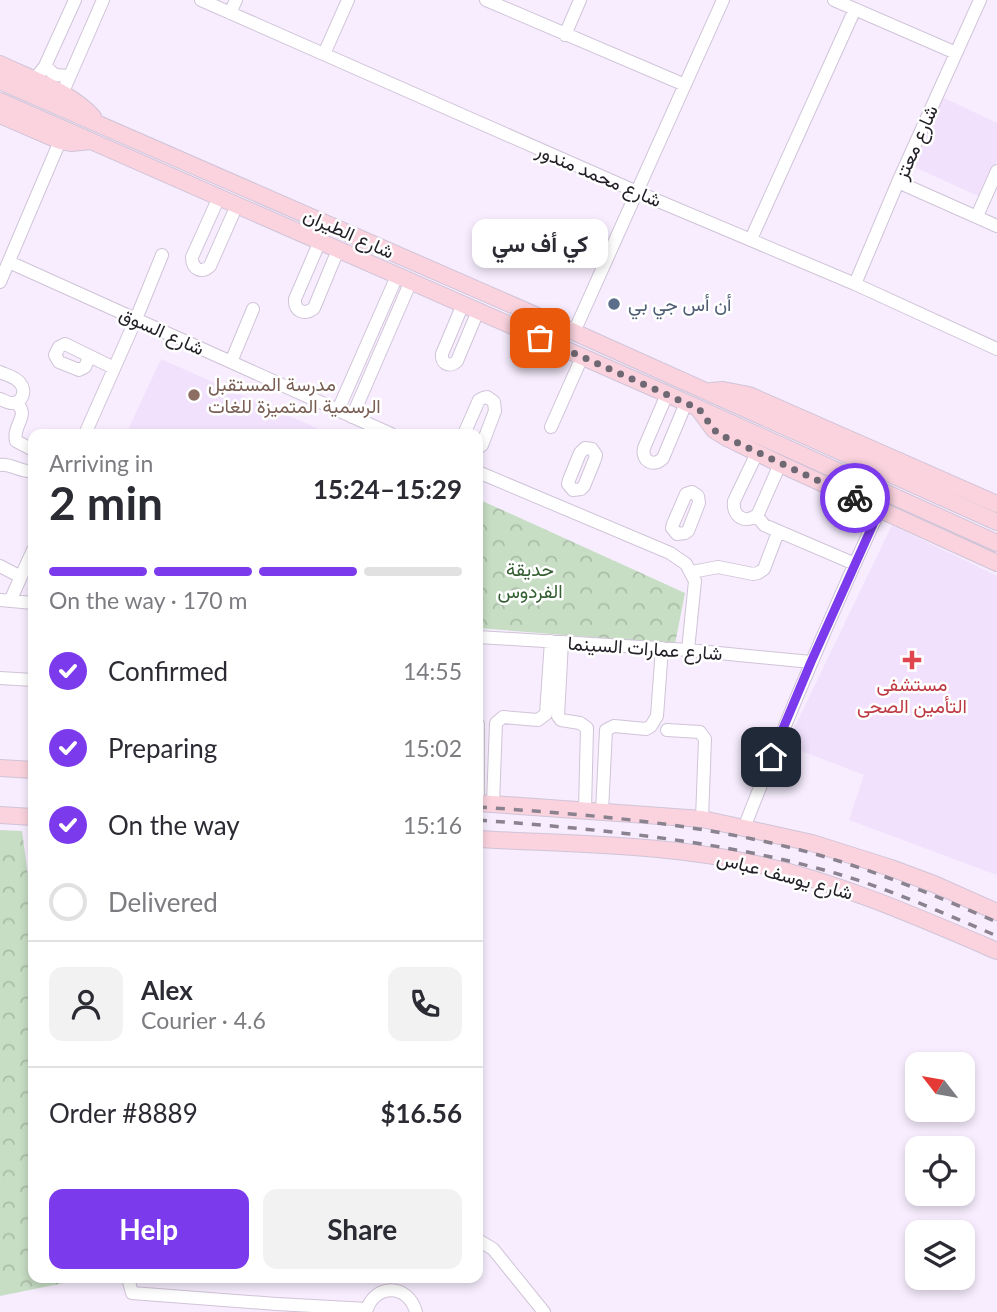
<!DOCTYPE html>
<meta charset="utf-8">
<style>
:root{--surface:#fff;--page:#f2f2f3;--text:#2b2b33;--muted:#7c7c81;--line:#e1e1e2;--accent:#7c3aed}
body{margin:0;font-family:Lato,Vazirmatn,sans-serif;background:var(--page);color:var(--text);height:100vh;display:flex;flex-direction:column;font-size:26px;white-space:nowrap}
*{box-sizing:border-box;margin:0}
p{font-size:23px;color:var(--muted)}
.icon{flex:none;width:38px;height:38px;fill:none;stroke:currentColor;stroke-width:2;stroke-linecap:round;stroke-linejoin:round}
.map{position:relative;flex:1;overflow:hidden}
.sheet{position:absolute;left:28px;top:429px;width:455px;height:854px;display:flex;flex-direction:column;background:var(--surface);border-radius:14px;box-shadow:0 4px 10px #0003}
.sheet>*{flex:none}
.needle{width:46px;rotate:301deg}
.fabs{position:absolute;left:905px;top:1052px;display:grid;gap:14px}
.fabs a{display:grid;place-items:center;width:70px;height:70px;border-radius:14px;background:var(--surface);box-shadow:0 4px 10px #0003;font-size:35px}
.pin{position:absolute;display:grid;place-items:center;width:60px;height:60px;color:#fff;margin:-30px;border-radius:14px;box-shadow:0 4px 10px #0006}
.courier{position:absolute;display:grid;place-items:center;width:70px;height:70px;margin:-35px;border:5px solid #7c3aed;border-radius:50%;background:#fff;color:#222;box-shadow:0 2px 9px #0007}
.bubble{position:absolute;height:49px;border-radius:14px;background:var(--surface);box-shadow:0 4px 10px #0003;font-size:23px;font-weight:700;line-height:49px;text-align:center}
.headline em{font-style:normal;font-weight:700}
.headline div{display:flex;flex-direction:column-reverse}
.headline{display:flex;align-items:center;justify-content:space-between;height:119px;padding:0 21px}
h1{font-size:46px;font-weight:700;line-height:52px}
.bar{display:grid;grid-template-columns:repeat(4,1fr);gap:10px 7px;align-content:center;height:84px;padding:0 21px}
.bar i{height:9px;border-radius:5px;background:var(--line)}
.bar .current{background:var(--accent)}
.bar p{grid-column:span 4}
.line{display:flex;align-items:center;gap:18px;padding:0 21px;border-top:2px solid var(--line)}
.line div{flex:1}
.round{display:grid;place-items:center;flex:none;width:74px;height:74px;border-radius:14px;background:var(--page)}
ol{padding:0 21px;list-style:none}
li{display:flex;align-items:center;gap:21px;height:77px}
li p{margin-inline-start:auto}
li .icon{padding:7px;border-radius:50%;background:var(--accent);color:#fff;stroke-width:4}
li:last-child{color:var(--muted)}
li i{width:38px;height:38px;border:4px solid var(--line);border-radius:50%}
.action{display:flex;gap:14px;margin-top:auto;padding:14px 21px}
.action a{flex:1;height:80px;border-radius:14px;background:var(--accent);color:#fff;font-size:28px;font-weight:700;line-height:80px;text-align:center}
.action a+a{background:var(--page);color:var(--text)}
.map>svg:first-child{display:block}
</style>
<div class="map">
<svg width="997" height="1312" viewBox="0 0 997 1312">
<defs>
<pattern id="park-crowns" width="20" height="18" patternUnits="userSpaceOnUse" patternTransform="scale(1.75)"><rect width="20" height="18" fill="#c7ddc4"/><path d="M2 6a3 3 0 1 1 6 0M12 15a3 3 0 1 1 6 0" fill="none" stroke="#abbda8"/></pattern>
</defs>
<rect width="100%" height="100%" fill="#f7edfe"/>
<path fill="#f1e1fd" d="M942,97L997,123V161L980,197L910,165Z
M161,359L330,434H126Z
M892,525L997,576V875L849,820L864,775L786,745Z"/>
<path fill="url(#park-crowns)" d="M478,499L685,593L675,644L478,628Z
M0,830L22,831L33,913V1278H74V1281L0,1296Z"/>
<g fill="none" stroke-linecap="round" stroke-linejoin="round">
<defs>
<path id="minor" d="M201,0L637,192L855,284L997,349
M486,0L685,85
M834,0L956,53
M230,13L236,0
M565,35L580,0
M324,54L348,0
M45,66L55,75L69,76
M32,80L39,74L45,66L75,0
M62,94L103,0
M898,182L997,226
M219,197L192,257C192,269 201,274 210,266L237,205
M977,216L997,171
M751,239L855,9
M320,241L295,299C294,311 304,316 314,308L338,250
M9,262L391,434
M0,282L60,141
M855,284L898,182L980,0
M463,304L442,354C441,364 450,368 457,361L478,311
M574,332L723,0
M89,357L85,367L79,370L59,362L55,355L59,347L65,344L114,368
M231,362L253,309
M0,372C6,375 16,377 20,383C27,391 22,404 11,403C8,403 3,400 0,399
M667,394L644,448C641,461 654,468 663,458L686,403
M16,403C31,415 12,425 16,441L33,450
M338,410L397,276
M352,417L411,281
M551,427L582,357
M85,434L136,319L162,255
M464,434L479,400L483,398L487,397L494,402L495,411L482,445L478,448
M585,448L592,449L596,455L595,459L584,486L581,489L573,490L568,484L569,480L580,453Z
M757,453L734,501C732,517 746,525 758,514L780,464
M0,465C11,463 21,473 33,471
M478,472L670,553L686,564L695,581L688,650
M692,492L698,496L699,503L688,531L685,533L677,534L672,528L673,524L686,494Z
M758,514V517L764,525L855,564
M0,566L21,577
M692,572L718,567L753,574L758,573L764,569L778,532
M0,600L33,603
M10,601L33,550
M478,637L688,650L811,662
M562,642L558,716L561,720L580,723L587,728L585,810
M0,678L33,680
M478,724V803
M667,730L700,732L705,739L702,819
M493,803L496,723L503,717L538,720L546,714L551,641
M602,811L606,730L614,726L646,729L651,726L657,716L662,648
M744,828C786,720 831,614 880,509
M478,1240L493,1249L544,1312
M128,1278L132,1293L277,1304L367,1309
M366,1312C374,1283 408,1283 416,1312"/>
<path id="secondary" d="M0,64C29,78 71,92 93,117
M0,81L574,332L997,522
M0,101L667,394L997,543
M0,115L60,141L71,143L90,141
M711,391L723,390L749,395L997,504
M700,411L714,430L725,437L780,464L997,563
M0,768L33,770
M478,803L702,819L744,828L812,843L891,868L934,884L997,912
M0,815L33,817
M478,839C566,844 660,844 747,862C834,880 916,916 997,951"/>
</defs>
<use href="#minor" stroke="#d0c4d8" stroke-width="14"/>
<use href="#secondary" stroke="#d0c4d8" stroke-width="18"/>
<use href="#minor" stroke="#fff" stroke-width="12"/>
<use href="#secondary" stroke="#fad3de" stroke-width="16"/>
<path stroke="#8a838f" stroke-width="3.5" stroke-dasharray="9 9" stroke-linecap="butt" d="M478,807C581,814 687,822 788,847C860,864 929,893 997,922
M478,820C594,829 711,839 824,870C883,886 941,912 997,936"/>
</g>
<g fill="none" stroke-linecap="round" stroke-linejoin="round">
<path stroke="#6e6873" stroke-width="7" stroke-dasharray="0 12.6" d="M540,338L699,409L714,430L725,437L855,498"/>
<path stroke="#7c3aed" stroke-width="9" d="M771,757L811,662L880,509L855,498"/>
</g>
<circle fill="#5c6f8a" stroke="#fff" stroke-width="2.5" cx="614" cy="304" r="7"/>
<circle fill="#8d6e63" stroke="#fff" stroke-width="2.5" cx="194" cy="395" r="7"/>
<path fill="#e0444e" stroke="#fff" stroke-width="2.5" d="M908.5 649.5h7v7h7v7h-7v7h-7v-7h-7v-7h7z"/>
<g text-anchor="middle" stroke-width="5" stroke-linejoin="round" paint-order="stroke">
<g font-size="19" fill="#242028" stroke="#fff">
<text transform="translate(916 142) rotate(-66)" y="7">شارع معتز</text>
<text transform="translate(599 175) rotate(23)" y="7">شارع محمد مندور</text>
<text transform="translate(349 233) rotate(24)" y="7">شارع الطيران</text>
<text transform="translate(162 331) rotate(24)" y="7">شارع السوق</text>
<text transform="translate(645 648) rotate(4)" y="7">شارع عمارات السينما</text>
<text transform="translate(785 875) rotate(15)" y="7">شارع يوسف عباس</text>
</g>
<g font-size="19" fill="#4e5e75" stroke="#fff" text-anchor="start">
<text x="628" y="311">أن أس جي بي</text>
</g>
<g font-size="19" fill="#785e54" stroke="#fff" text-anchor="start">
<text x="208" y="391">مدرسة المستقبل<tspan x="208" dy="22">الرسمية المتميزة للغات</tspan></text>
</g>
<g font-size="19" fill="#345e31" stroke="#fff">
<text x="530" y="576">حديقة<tspan x="530" dy="22">الفردوس</tspan></text>
</g>
<g font-size="19" fill="#be3a42" stroke="#fff">
<text x="912" y="691">مستشفى<tspan x="912" dy="22">التأمين الصحى</tspan></text>
</g>
</g>
</svg>
<div class="fabs">
<a><svg class="needle" viewBox="-14 -14 28 28"><path d="M0-13l5 13h-10z" fill="#e53935"/><path d="M0 13l5-13h-10z" fill="#7c7c81"/></svg></a>
<a><svg class="icon" aria-label="locate" viewBox="0 0 24 24"><circle cx="12" cy="12" r="6"/><path d="M12 2v4M12 18v4M2 12h4M18 12h4"/></svg></a>
<a><svg class="icon" aria-label="layers" viewBox="0 0 24 24"><path d="M12 4l9 5-9 5-9-5zM3 14l9 5 9-5"/></svg></a>
</div>
<div class="pin" style="left:540px;top:338px;background:#ea580c"><svg class="icon" aria-label="bag" viewBox="0 0 24 24"><path d="M5 8h14l-1 12H6zM9 8a3 3 0 0 1 6 0"/></svg></div>
<div class="pin" style="left:771px;top:757px;background:#1f2937"><svg class="icon" aria-label="home" viewBox="0 0 24 24"><path d="M3 11l9-7 9 7M6 9v11h12V9"/></svg></div>
<div class="courier" style="left:855px;top:498px"><svg class="icon" aria-label="bike" viewBox="0 0 24 24"><circle cx="6" cy="16" r="4"/><circle cx="18" cy="16" r="4"/><path d="M6 16l4-8h5l3 8M10 8l3 8H6M13 5h3"/></svg></div>
<div class="bubble" style="left:472px;top:219px;width:136px">كي أف سي</div>
<section class="sheet">
<div class="headline"><div><h1>2 min</h1><p>Arriving in</p></div><em>15:24–15:29</em></div>
<div class="bar"><i class="current"></i><i class="current"></i><i class="current"></i><i></i><p>On the way · 170 m</p></div>
<ol>
<li><svg class="icon" aria-label="check" viewBox="0 0 24 24"><path d="M5 12l5 5 9-10"/></svg>Confirmed<p>14:55</p></li>
<li><svg class="icon" aria-label="check" viewBox="0 0 24 24"><path d="M5 12l5 5 9-10"/></svg>Preparing<p>15:02</p></li>
<li><svg class="icon" aria-label="check" viewBox="0 0 24 24"><path d="M5 12l5 5 9-10"/></svg>On the way<p>15:16</p></li>
<li><i></i>Delivered</li>
</ol>
<div class="line" style="height:126px"><a class="round"><svg class="icon" aria-label="person" viewBox="0 0 24 24"><circle cx="12" cy="8" r="4"/><path d="M4 21q1-7 8-7t8 7"/></svg></a><div><b>Alex</b><p>Courier · 4.6</p></div><a class="round"><svg class="icon" aria-label="phone" viewBox="0 0 24 24"><path d="M5 4h4l2 5-3 2q2 4 5 5l2-3 5 2v4C11 20 4 13 5 4z"/></svg></a></div>
<div class="line" style="height:91px"><div>Order #8889</div><b>$16.56</b></div>
<div class="action"><a>Help</a><a>Share</a></div>
</section>
</div>
